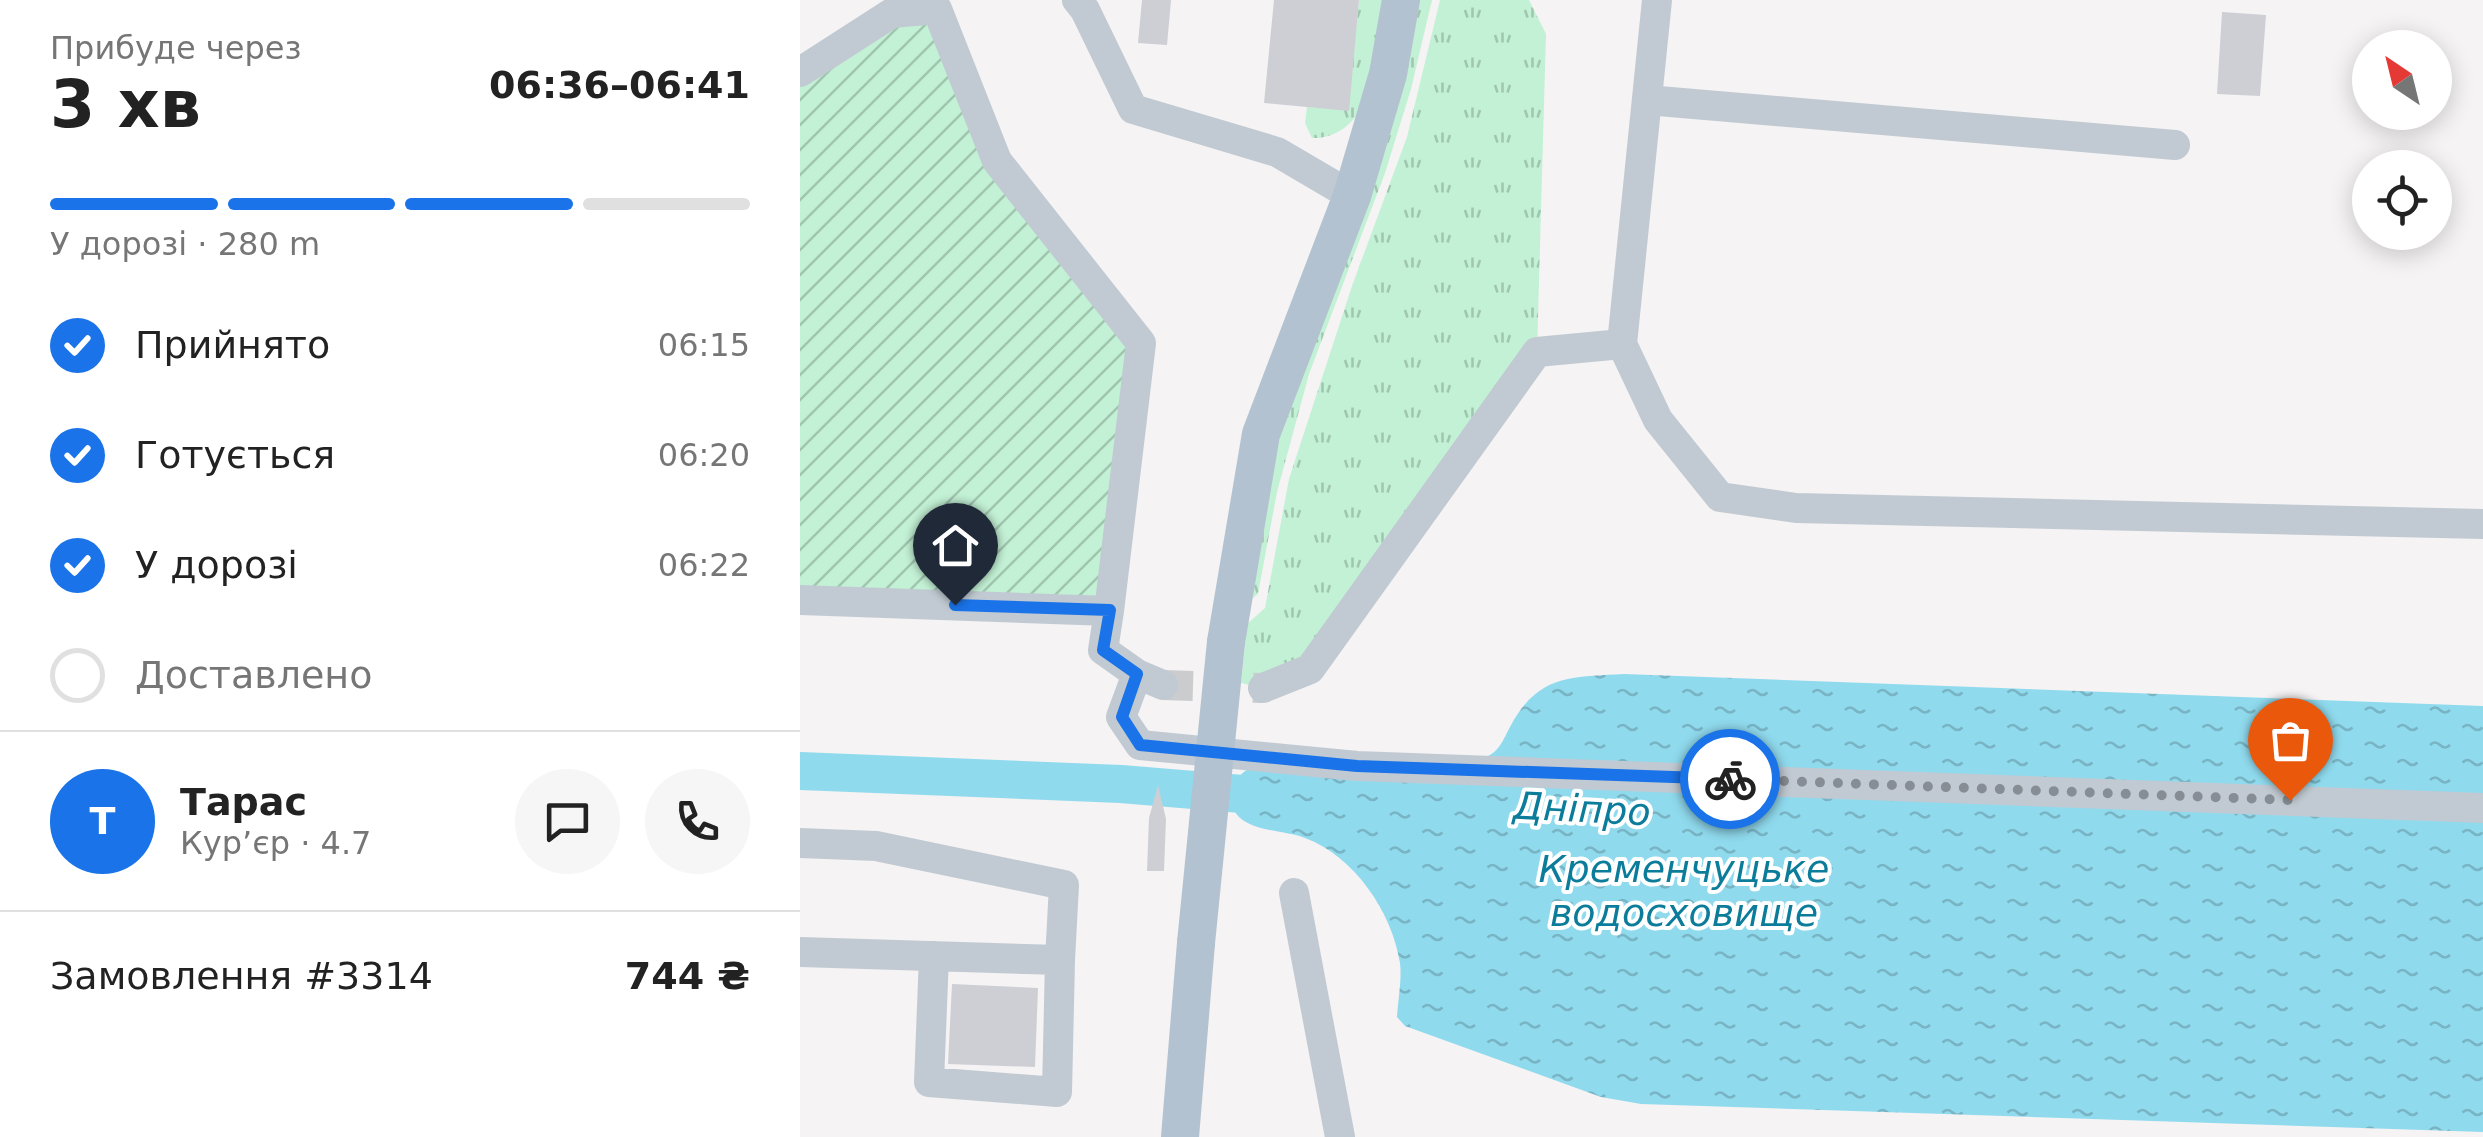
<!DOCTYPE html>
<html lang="uk">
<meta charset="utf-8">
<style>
:root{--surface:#fff;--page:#f6f6f6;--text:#222;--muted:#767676;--line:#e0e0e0;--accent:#1a73e8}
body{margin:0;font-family:"DejaVu Sans",sans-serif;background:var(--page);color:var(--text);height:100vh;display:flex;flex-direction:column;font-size:38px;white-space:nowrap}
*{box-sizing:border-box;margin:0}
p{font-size:32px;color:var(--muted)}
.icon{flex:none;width:55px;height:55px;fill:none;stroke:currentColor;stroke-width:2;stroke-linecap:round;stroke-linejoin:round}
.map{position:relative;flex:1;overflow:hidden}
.side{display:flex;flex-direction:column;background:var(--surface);width:800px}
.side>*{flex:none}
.needle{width:65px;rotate:325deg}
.tools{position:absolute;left:1552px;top:30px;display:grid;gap:20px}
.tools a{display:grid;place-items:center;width:100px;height:100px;border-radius:50%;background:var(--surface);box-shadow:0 5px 25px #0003;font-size:50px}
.pin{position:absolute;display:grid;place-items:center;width:85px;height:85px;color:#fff;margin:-102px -42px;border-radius:50% 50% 50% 0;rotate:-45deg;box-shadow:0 0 10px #0007}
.pin .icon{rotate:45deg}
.courier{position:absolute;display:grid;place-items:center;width:100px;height:100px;margin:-50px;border:8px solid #1a73e8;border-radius:50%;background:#fff;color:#222;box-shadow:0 2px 12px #0007}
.head em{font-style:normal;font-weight:700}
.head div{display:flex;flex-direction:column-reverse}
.head{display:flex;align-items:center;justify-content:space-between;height:170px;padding:0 50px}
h1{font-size:65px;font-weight:700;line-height:75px}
.bar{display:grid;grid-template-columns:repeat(4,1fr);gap:15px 10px;align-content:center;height:120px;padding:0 50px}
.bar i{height:12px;border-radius:8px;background:var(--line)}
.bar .selected{background:var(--accent)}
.bar p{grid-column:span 4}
.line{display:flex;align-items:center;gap:25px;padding:0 50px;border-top:2px solid var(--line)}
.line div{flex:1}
.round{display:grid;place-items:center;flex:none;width:105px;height:105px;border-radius:52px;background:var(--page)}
ol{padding:0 50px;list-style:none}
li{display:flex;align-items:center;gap:30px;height:110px}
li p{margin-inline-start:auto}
li .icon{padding:10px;border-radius:50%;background:var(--accent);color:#fff;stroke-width:4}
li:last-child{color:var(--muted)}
li i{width:55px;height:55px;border:5px solid var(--line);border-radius:50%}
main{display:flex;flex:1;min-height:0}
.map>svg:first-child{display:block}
</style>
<main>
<section class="side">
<div class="head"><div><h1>3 хв</h1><p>Прибуде через</p></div><em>06:36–06:41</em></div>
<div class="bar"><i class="selected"></i><i class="selected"></i><i class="selected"></i><i></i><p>У дорозі · 280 m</p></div>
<ol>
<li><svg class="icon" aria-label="check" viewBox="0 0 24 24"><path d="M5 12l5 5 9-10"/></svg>Прийнято<p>06:15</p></li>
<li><svg class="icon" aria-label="check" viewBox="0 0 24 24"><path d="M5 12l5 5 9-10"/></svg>Готується<p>06:20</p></li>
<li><svg class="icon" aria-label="check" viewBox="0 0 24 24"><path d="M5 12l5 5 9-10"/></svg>У дорозі<p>06:22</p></li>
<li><i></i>Доставлено</li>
</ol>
<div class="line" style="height:180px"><b class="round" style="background:var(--accent);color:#fff">Т</b><div><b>Тарас</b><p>Кур’єр · 4.7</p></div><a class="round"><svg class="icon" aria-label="chat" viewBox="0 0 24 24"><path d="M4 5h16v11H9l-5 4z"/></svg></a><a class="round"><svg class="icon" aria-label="phone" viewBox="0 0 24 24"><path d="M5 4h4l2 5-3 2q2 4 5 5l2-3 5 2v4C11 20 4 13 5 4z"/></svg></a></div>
<div class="line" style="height:130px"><div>Замовлення #3314</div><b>744 ₴</b></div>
</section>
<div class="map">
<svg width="1683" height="1137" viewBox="0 0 1683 1137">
<defs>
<pattern id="grass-tufts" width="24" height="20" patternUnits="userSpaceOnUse" patternTransform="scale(2.5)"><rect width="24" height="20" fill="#c3f1d5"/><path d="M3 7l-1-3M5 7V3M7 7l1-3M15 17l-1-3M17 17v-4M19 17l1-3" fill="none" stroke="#a0c6b0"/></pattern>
<pattern id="garden-furrows" width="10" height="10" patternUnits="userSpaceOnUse" patternTransform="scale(2.5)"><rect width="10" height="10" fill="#c3f1d5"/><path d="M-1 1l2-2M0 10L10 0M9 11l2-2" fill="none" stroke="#a0c6b0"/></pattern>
<pattern id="water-ripples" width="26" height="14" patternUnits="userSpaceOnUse" patternTransform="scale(2.5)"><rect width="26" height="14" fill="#90daee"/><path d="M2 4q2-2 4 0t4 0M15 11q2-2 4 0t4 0" fill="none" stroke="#78b4c4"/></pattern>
</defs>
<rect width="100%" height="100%" fill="#f5f3f3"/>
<path fill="url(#grass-tufts)" d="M559,0H585C580,24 572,89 562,107C552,126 533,139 512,138L505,123L507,107L548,110Z
M619,0H632L611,89L585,173L509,374L477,492L458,594L449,601L459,519L481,432Z
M640,0H729L746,34L737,352L510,669L463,688L441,683L447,624L465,608L489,479L552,286L607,137Z"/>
<path fill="url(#garden-furrows)" d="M137,9L197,161L341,343L309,611L0,600V72Z"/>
<path fill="url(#water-ripples)" d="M824,674L1683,706V1132L841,1104L801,1097L605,1026L597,1017C598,1000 602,979 600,963C592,912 554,856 505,838C485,830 455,832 439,817C423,801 434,773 453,767L686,757C699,752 703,740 710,727C738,674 771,677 824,674Z"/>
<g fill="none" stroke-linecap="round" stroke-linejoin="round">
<path stroke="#90daee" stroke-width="38" d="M0,771L321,784L442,794"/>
</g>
<path fill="#cdcfd5" d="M342,0H371L367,45L338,43Z
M474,0H559L549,111L464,103Z
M1422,12L1466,15L1460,96L1417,94Z
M358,785L366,819L364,871H347L349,818Z
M152,984L238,988L235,1067L148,1064Z"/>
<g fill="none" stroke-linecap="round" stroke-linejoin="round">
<path stroke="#caccce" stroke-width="30" stroke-dasharray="30 15" stroke-linecap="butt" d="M363,685L463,688"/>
<path stroke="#c1cad2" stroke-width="30" d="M277,0L285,10L333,109L477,152L552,196
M857,0L822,344L858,420L920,497L996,508L1683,524
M0,72L92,13L137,9L197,161L341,343L309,611L0,600
M847,100L1375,145
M309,611L303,650L337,674L363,685
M337,674L321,717L340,745L557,766L1683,808
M463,688L510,669L737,352L822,344
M0,843L76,846L264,885L260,960
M494,893L540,1137
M0,952L260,960L257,1092L129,1082L134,956"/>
<path stroke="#b3c2d1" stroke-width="38" d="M426,642L461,434L552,196L588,74L601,0
M380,1137L396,943"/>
<path stroke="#b3c2d1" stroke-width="38" d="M396,943L426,642"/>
</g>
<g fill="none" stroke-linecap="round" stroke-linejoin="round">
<path stroke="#868d94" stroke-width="10" stroke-dasharray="0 18" d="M930,779L1490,800"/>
<path stroke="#1a73e8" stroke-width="12" d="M155,605L310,610L303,650L337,674L322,717L340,745L557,766L930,779"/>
</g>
<g text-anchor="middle" stroke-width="8" stroke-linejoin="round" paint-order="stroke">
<g font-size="38" font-style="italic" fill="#0c7c9b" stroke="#fff">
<text transform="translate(782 809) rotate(3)" y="13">Дніпро</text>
<text x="884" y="882">Кременчуцьке<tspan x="884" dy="44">водосховище</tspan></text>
</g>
</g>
</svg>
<div class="tools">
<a><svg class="needle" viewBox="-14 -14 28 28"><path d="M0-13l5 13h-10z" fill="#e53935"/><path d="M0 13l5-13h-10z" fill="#767676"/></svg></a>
<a><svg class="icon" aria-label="locate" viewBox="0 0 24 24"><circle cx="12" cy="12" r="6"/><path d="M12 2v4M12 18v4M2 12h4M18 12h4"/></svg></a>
</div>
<div class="pin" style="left:1490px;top:800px;background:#ea580c"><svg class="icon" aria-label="bag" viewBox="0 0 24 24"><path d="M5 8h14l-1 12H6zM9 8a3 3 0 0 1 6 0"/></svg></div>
<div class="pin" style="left:155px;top:605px;background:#1f2937"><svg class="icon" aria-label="home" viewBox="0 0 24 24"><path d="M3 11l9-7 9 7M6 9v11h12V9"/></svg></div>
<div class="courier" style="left:930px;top:779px"><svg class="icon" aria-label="bike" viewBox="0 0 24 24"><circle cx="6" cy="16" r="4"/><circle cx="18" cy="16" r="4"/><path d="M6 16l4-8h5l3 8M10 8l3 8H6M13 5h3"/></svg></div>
</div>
</main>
